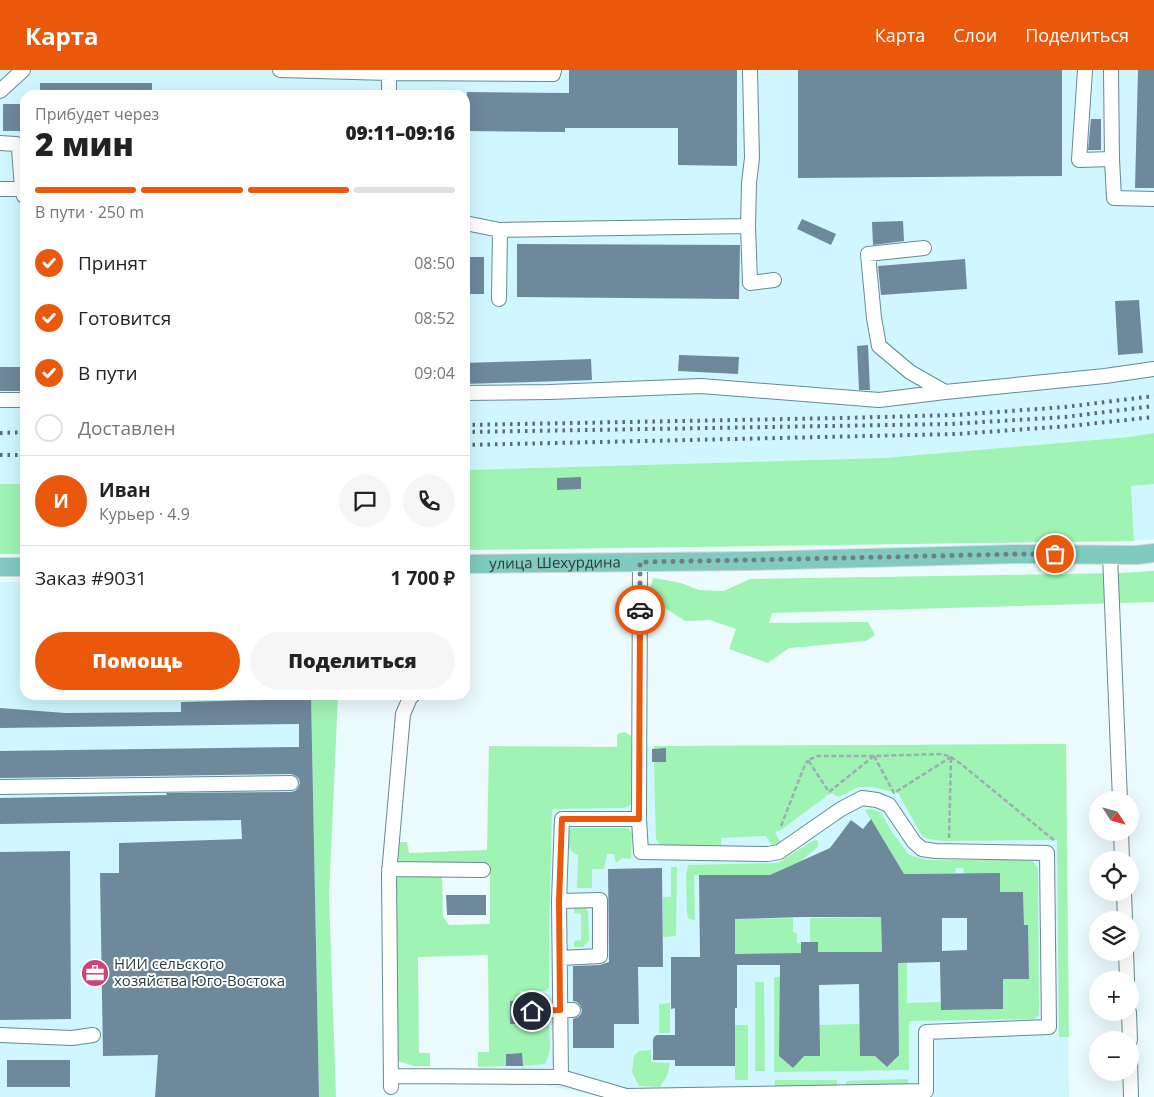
<!DOCTYPE html>
<html lang="ru">
<meta charset="utf-8">
<style>
:root{--surface:#fff;--page:#f6f6f6;--text:#222;--muted:#767676;--line:#e0e0e0;--accent:#ea580c}
body{margin:0;font-family:"Open Sans",sans-serif;background:var(--page);color:var(--text);height:100vh;display:flex;flex-direction:column;font-size:19px;white-space:nowrap}
*{box-sizing:border-box;margin:0}
p{font-size:16px;color:var(--muted)}
.icon{flex:none;width:28px;height:28px;fill:none;stroke:currentColor;stroke-width:2;stroke-linecap:round;stroke-linejoin:round}
.map{position:relative;flex:1;overflow:hidden}
.details{position:absolute;left:20px;top:20px;width:450px;height:610px;display:flex;flex-direction:column;background:var(--surface);border-radius:15px;box-shadow:0 5px 20px #0002}
.details>*{flex:none}
.needle{width:32px;rotate:126deg}
.buttons{position:absolute;left:1089px;top:721px;display:grid;gap:10px}
.buttons a{display:grid;place-items:center;width:50px;height:50px;border-radius:50%;background:var(--surface);box-shadow:0 5px 20px #0002;font-size:25px}
.pin{position:absolute;display:grid;place-items:center;width:42px;height:42px;color:#fff;margin:-21px;border:2px solid #fff;border-radius:50%;box-shadow:0 1px 5px #0007}
.courier{position:absolute;display:grid;place-items:center;width:50px;height:50px;margin:-25px;border:4px solid #ea580c;border-radius:50%;background:#fff;color:#222;box-shadow:0 1px 6px #0007}
.summary em{font-style:normal;font-weight:800}
.summary div{display:flex;flex-direction:column-reverse}
.summary{display:flex;align-items:center;justify-content:space-between;height:85px;padding:0 15px}
h1{font-size:32px;font-weight:800;line-height:38px}
.bar{display:grid;grid-template-columns:repeat(4,1fr);gap:8px 5px;align-content:center;height:60px;padding:0 15px}
.bar i{height:6px;border-radius:4px;background:var(--line)}
.bar .on{background:var(--accent)}
.bar p{grid-column:span 4}
.line{display:flex;align-items:center;gap:12px;padding:0 15px;border-top:1px solid var(--line)}
.line div{flex:1}
.round{display:grid;place-items:center;flex:none;width:52px;height:52px;border-radius:26px;background:var(--page)}
ol{padding:0 15px;list-style:none}
li{display:flex;align-items:center;gap:15px;height:55px}
li p{margin-inline-start:auto}
li .icon{padding:5px;border-radius:50%;background:var(--accent);color:#fff;stroke-width:4}
li:last-child{color:var(--muted)}
li i{width:28px;height:28px;border:2px solid var(--line);border-radius:50%}
.action{display:flex;gap:10px;margin-top:auto;padding:10px 15px}
.action a{flex:1;height:58px;border-radius:30px;background:var(--accent);color:#fff;font-size:20px;font-weight:800;line-height:58px;text-align:center}
.action a+a{background:var(--page);color:var(--text)}
header{display:flex;align-items:center;gap:30px;box-sizing:border-box;height:70px;padding:0 25px;background:var(--accent);color:#fff}
header strong{font-size:24px}
nav{display:flex;gap:28px;margin-inline-start:auto;font-size:18px}
.map>svg:first-child{display:block}
</style>
<header>
<strong>Карта</strong>
<nav><a>Карта</a><a>Слои</a><a>Поделиться</a></nav>
</header>
<div class="map">
<svg width="1154" height="1027" viewBox="0 0 1154 1027">
<rect width="100%" height="100%" fill="#ecfbfe"/>
<path fill="#d0f7ff" d="M0,0H1154V363L1129,367L883,388L465,400V25H25V414H0Z
M1154,414V469L1134,471L1131,416Z
M0,512H25V625H311L319,1027H0Z
M1066,674L1069,1027H602L544,1015L506,1016L505,896L533,736L614,677Z"/>
<path fill="#9ff3b3" d="M1154,363V414L1131,416L1134,471L465,480V400L883,388L1129,367Z
M0,414H25V484H0Z
M1154,501V532L772,543L769,553L868,552L875,565L866,571L789,578L768,593L729,579L736,559L710,550L685,551L648,527L653,508L681,513L699,520L724,521L750,509L1121,503Z
M311,625H338L329,826L336,1027H319Z
M625,662L631,666L632,733L627,737L622,738L552,739L549,860V918L545,921H520L519,931H510V954L545,953L549,957C550,972 552,981 545,994L523,996L522,983L506,984V996L478,997V982H489L488,885L418,887L419,983H430V996H414L398,991L394,814L397,808L403,805L442,807L443,846L449,855L490,854V795H414L399,792L394,784L398,772H407L409,783L487,780L489,676L617,677V665L620,663Z
M1066,674L1069,967H1059L1057,770L945,771L928,769L922,766L898,723L872,717H858L839,727L834,725L833,723L828,725L781,760L775,762L781,773L774,778L766,766L721,768V777L662,778L656,769L654,692H666V679H654V676Z
M870,739L875,740L881,743L892,762L909,785L927,790H1029C1034,791 1036,794 1038,799L1039,945L1034,949L909,951V1000L774,1002V907H780L779,986L793,998L819,955L860,954L875,986L887,997L899,984L898,893H907V933L941,932V940L1003,939V909L1029,908L1028,855H1024L1023,822H1000L964,804L963,798H956L955,803L904,804L865,740Z
M571,758H628L632,763L631,789L622,788L616,793L614,784H607L604,799H592V818H577L578,785C565,779 565,769 571,758Z
M816,769L818,772V777L801,791L770,805H694L695,850L689,849L687,844L686,805L688,795L778,793Z
M671,797H677L676,866L663,867V827H671Z
M575,836H584L588,841L589,870L583,877H574V871L581,870V844L574,843Z
M881,847L882,882H818V872H810V848Z
M793,848V862L797,863V873L801,874V883L735,884V849Z
M755,912H764L765,1001H755Z
M670,933V963H659V934Z
M735,955H748V1010H735Z
M651,980V992L670,993L668,1004L660,1017L639,1016L632,1002L634,986L639,981Z
M908,1009V1014L846,1016V1011Z
M775,1010H837V1016H775Z"/>
<path fill="#6e889c" fill-rule="evenodd" d="M569,0H737V96L678,95V58H565V62L465,61V31H466L467,22L569,23Z
M798,0H1062V106L798,108Z
M1138,0H1154V118H1135Z
M40,13H152V25H40Z
M3,34H25V61H3Z
M1091,49H1101V80H1088Z
M802,149L836,164L831,175L797,159Z
M903,151L904,171L873,175L872,152Z
M517,174L740,175L739,229L517,227Z
M465,187H484V224H465Z
M965,189L967,219L881,225L878,196Z
M1139,230L1143,283L1118,285L1115,231Z
M868,275L870,320H859L857,276Z
M679,285L739,287L738,304L678,301Z
M591,289L592,310L465,314V293Z
M0,297H25V321H0Z
M581,407V419L557,420V408Z
M298,625H311L319,1027H155L158,985L103,986L100,803H119V773L242,769L241,750L0,754V728L167,725L166,723L291,722L295,721L298,718L300,713L299,709L296,706L291,704L0,708V681L299,677V654L0,658V638L65,643L181,642V632L298,629Z
M666,678V692H652V679Z
M871,749L904,804L1000,803V822H1023L1024,855H1028L1029,909H1003V939L941,940L940,892L898,893L899,985L887,997L875,986H860L859,914L819,915L820,986H804L793,998L779,986L780,895H737V938H735V996H675V990H653V970L654,967L657,965H675V938L671,939V887H700L699,805H770L830,778L851,750L863,759ZM802,847H881L882,882H818V872H801V883L735,884V849ZM942,848H967V880L942,881Z
M70,781L71,949L0,950V782Z
M662,798L663,897H638L639,954H614V978H573V949L578,947L581,944L582,940L580,935L577,932L573,931V896L600,895L609,892L608,799Z
M446,825H486V845H447Z
M525,930L523,941L525,946L524,954H510V931Z
M522,983L523,996H506V984Z
M7,990H70V1017H7Z"/>
<g fill="none" stroke-linecap="round" stroke-linejoin="round">
<defs>
<path id="minor" d="M280,0L389,3
M750,0L752,88L749,113L748,156L750,213L774,210
M1085,0L1079,90L1112,89
M1111,0L1112,89L1114,128L1154,129
M0,21L23,0
M389,25V3L553,4L554,0
M0,73L16,74L19,79L22,119
M0,119H22L24,126
M465,153L500,160L748,156
M924,178L868,184L874,248L879,276L910,302L945,322
M499,229L500,160
M465,323L550,322L701,316L879,330L945,322L1105,306L1154,299
M0,330H25
M1110,485L1120,730
M0,717L291,713
M639,749L641,782L768,784L779,782L841,739L862,728L877,730L889,735L914,772L922,779L935,781L1047,783L1049,957L926,962V1021L626,1026L561,1007L559,831L562,749H639L640,492
M1121,762L1122,790
M389,799L483,800
M1124,822L1125,850
M559,831L600,830V886L560,888
M1126,882L1127,910
M532,941L573,940
M1129,942L1130,970
M0,965L72,968L93,965
M1130,989L1131,1027
M391,1006L561,1007
M391,1017L389,804L403,644L410,628L413,625"/>
<g id="major">
<path id="s1" d="M465,494L751,491L1018,484L1137,485L1154,483"/>
<path d="M0,497H25"/>
</g>
</defs>
<use href="#minor" stroke="#668b92" stroke-width="16"/>
<use href="#major" stroke="#d5d8d9" stroke-width="20"/>
<path stroke="#9dadb0" stroke-width="2.5" stroke-dasharray="5 2.5" stroke-linecap="butt" d="M874,686L829,722L808,690L818,686H874L942,684L951,687L961,694L1055,771
M874,686L894,723L951,687
M781,756L804,697L808,690
M949,768L951,687"/>
<use href="#minor" stroke="#fff" stroke-width="14"/>
<use href="#major" stroke="#80cabf" stroke-width="18"/>
<path stroke="#5b6b6e" stroke-width="4" stroke-dasharray="2.5 5" stroke-linecap="butt" d="M465,355L843,348L955,345L1065,337L1154,326
M465,362L951,354L1065,347L1154,336
M0,363L25,362
M465,375L957,364L1070,356L1154,347
M0,385H25"/>
</g>
<g fill="none" stroke-linecap="round" stroke-linejoin="round">
<path stroke="#6f7f82" stroke-width="5" stroke-dasharray="0 9" d="M640,540V492L751,490L1018,484H1055"/>
<path stroke="#ea580c" stroke-width="6" d="M532,941L560,940L559,831L562,749H639L640,540"/>
</g>
<defs>
<symbol id="office-disc" viewBox="-11 -11 22 22"><circle r="9.5" fill="#cd4278" stroke="#fff"/><path d="M-6-3h4V-5.5h4V-3h4V5H-6ZM-1-4.5V-3h2v-1.5ZM-6 0V1H6V0Z" fill="#fff"/></symbol>
</defs>
<g fill-rule="evenodd">
<use href="#office-disc" x="79" y="887" width="32" height="32"/>
</g>
<g text-anchor="middle" stroke-width="4" stroke-linejoin="round" paint-order="stroke">
<g font-size="15" fill="#2c3c3f" stroke="#fff">
<text dy="5" stroke="none"><textPath href="#s1" startOffset="90">улица Шехурдина</textPath></text>
</g>
<g font-size="15" fill="#2c3c3f" stroke="#fff" text-anchor="start">
<text x="114" y="899">НИИ сельского<tspan x="114" dy="17">хозяйства Юго-Востока</tspan></text>
</g>
</g>
</svg>
<div class="buttons">
<a><svg class="needle" viewBox="-14 -14 28 28"><path d="M0-13l5 13h-10z" fill="#e53935"/><path d="M0 13l5-13h-10z" fill="#767676"/></svg></a>
<a><svg class="icon" aria-label="locate" viewBox="0 0 24 24"><circle cx="12" cy="12" r="6"/><path d="M12 2v4M12 18v4M2 12h4M18 12h4"/></svg></a>
<a><svg class="icon" aria-label="layers" viewBox="0 0 24 24"><path d="M12 4l9 5-9 5-9-5zM3 14l9 5 9-5"/></svg></a>
<a>+</a>
<a>−</a>
</div>
<div class="pin" style="left:1055px;top:484px;background:#ea580c"><svg class="icon" aria-label="bag" viewBox="0 0 24 24"><path d="M5 8h14l-1 12H6zM9 8a3 3 0 0 1 6 0"/></svg></div>
<div class="pin" style="left:532px;top:941px;background:#1f2937"><svg class="icon" aria-label="home" viewBox="0 0 24 24"><path d="M3 11l9-7 9 7M6 9v11h12V9"/></svg></div>
<div class="courier" style="left:640px;top:540px"><svg class="icon" aria-label="car" viewBox="0 0 24 24"><path d="M5 17H2v-5l4-1 3-4h7l3 4 3 1v5h-3M9 17h6M6 11h13"/><circle cx="7" cy="17" r="2"/><circle cx="17" cy="17" r="2"/></svg></div>
<section class="details">
<div class="summary"><div><h1>2 мин</h1><p>Прибудет через</p></div><em>09:11–09:16</em></div>
<div class="bar"><i class="on"></i><i class="on"></i><i class="on"></i><i></i><p>В пути · 250 m</p></div>
<ol>
<li><svg class="icon" aria-label="check" viewBox="0 0 24 24"><path d="M5 12l5 5 9-10"/></svg>Принят<p>08:50</p></li>
<li><svg class="icon" aria-label="check" viewBox="0 0 24 24"><path d="M5 12l5 5 9-10"/></svg>Готовится<p>08:52</p></li>
<li><svg class="icon" aria-label="check" viewBox="0 0 24 24"><path d="M5 12l5 5 9-10"/></svg>В пути<p>09:04</p></li>
<li><i></i>Доставлен</li>
</ol>
<div class="line" style="height:90px"><b class="round" style="background:var(--accent);color:#fff">И</b><div><b>Иван</b><p>Курьер · 4.9</p></div><a class="round"><svg class="icon" aria-label="chat" viewBox="0 0 24 24"><path d="M4 5h16v11H9l-5 4z"/></svg></a><a class="round"><svg class="icon" aria-label="phone" viewBox="0 0 24 24"><path d="M5 4h4l2 5-3 2q2 4 5 5l2-3 5 2v4C11 20 4 13 5 4z"/></svg></a></div>
<div class="line" style="height:65px"><div>Заказ #9031</div><b>1 700 ₽</b></div>
<div class="action"><a>Помощь</a><a>Поделиться</a></div>
</section>
</div>
